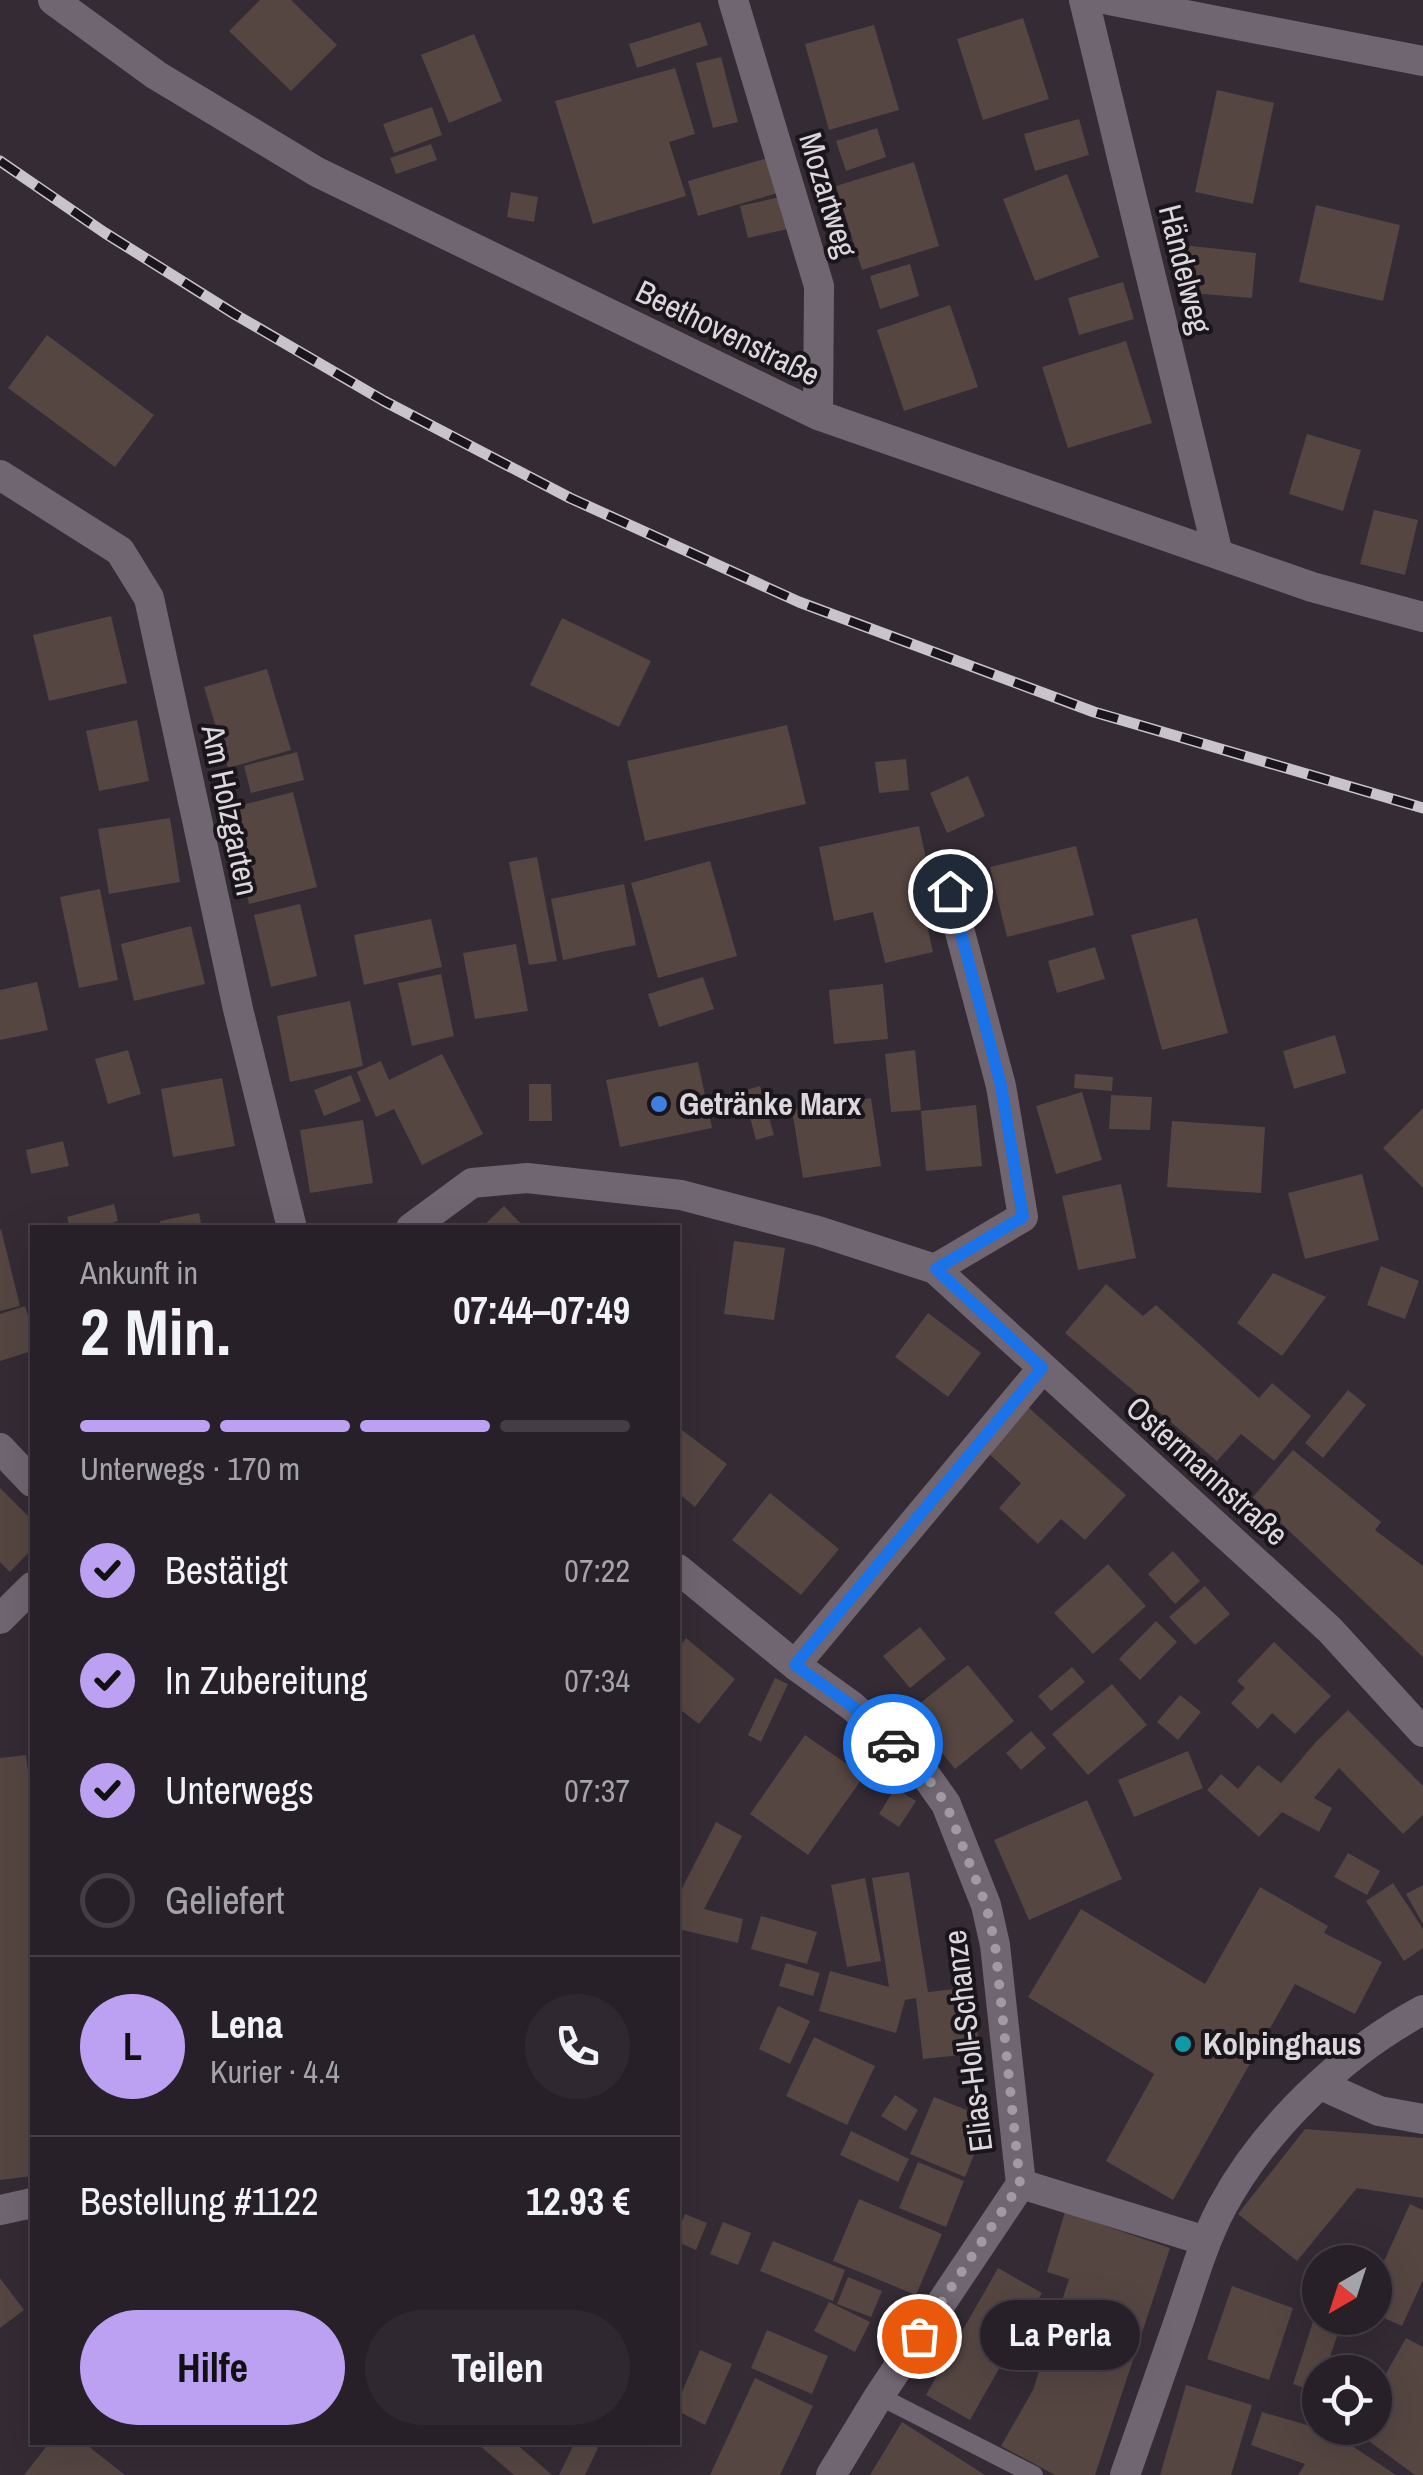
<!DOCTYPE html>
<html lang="de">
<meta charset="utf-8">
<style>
:root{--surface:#272028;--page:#2f2830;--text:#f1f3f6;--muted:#a4a3a8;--line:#433e45;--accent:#bca0f2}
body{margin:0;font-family:"Archivo Narrow",sans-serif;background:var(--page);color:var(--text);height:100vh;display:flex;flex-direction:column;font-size:38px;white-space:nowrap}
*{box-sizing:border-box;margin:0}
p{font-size:32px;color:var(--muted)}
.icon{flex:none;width:55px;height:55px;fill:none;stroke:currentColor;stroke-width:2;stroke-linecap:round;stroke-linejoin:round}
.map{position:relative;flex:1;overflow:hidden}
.panel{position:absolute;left:30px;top:1225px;width:650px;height:1220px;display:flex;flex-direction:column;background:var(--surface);border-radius:0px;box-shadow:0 10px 40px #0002,0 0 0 2px var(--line)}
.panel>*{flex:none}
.needle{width:65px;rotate:219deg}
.controls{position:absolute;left:1302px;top:2245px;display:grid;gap:20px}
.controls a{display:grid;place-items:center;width:90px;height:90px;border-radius:50%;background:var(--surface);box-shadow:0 10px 40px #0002,0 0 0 2px var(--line);font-size:50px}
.pin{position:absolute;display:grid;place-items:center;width:85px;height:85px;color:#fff;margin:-42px;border:5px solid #fff;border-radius:50%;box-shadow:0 2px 10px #0007}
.courier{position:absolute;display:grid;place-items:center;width:100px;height:100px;margin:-50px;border:8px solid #1a73e8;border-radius:50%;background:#fff;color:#222;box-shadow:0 2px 12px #0007}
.bubble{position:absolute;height:70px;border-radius:35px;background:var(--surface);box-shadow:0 10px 40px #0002,0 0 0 2px var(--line);font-size:32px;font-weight:800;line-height:70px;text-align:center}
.headline em{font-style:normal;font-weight:800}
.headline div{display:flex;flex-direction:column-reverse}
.headline{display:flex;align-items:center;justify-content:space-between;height:170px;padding:0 50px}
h1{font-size:65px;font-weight:800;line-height:75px}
.bar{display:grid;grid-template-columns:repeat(4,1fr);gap:15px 10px;align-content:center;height:120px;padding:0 50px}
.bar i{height:12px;border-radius:8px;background:var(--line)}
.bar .selected{background:var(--accent)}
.bar p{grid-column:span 4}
.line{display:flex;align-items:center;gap:25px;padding:0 50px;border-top:2px solid var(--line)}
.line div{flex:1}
.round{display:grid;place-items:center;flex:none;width:105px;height:105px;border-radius:52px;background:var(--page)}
ol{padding:0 50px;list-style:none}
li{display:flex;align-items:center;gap:30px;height:110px}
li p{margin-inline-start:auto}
li .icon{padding:10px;border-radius:50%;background:var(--accent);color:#111;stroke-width:4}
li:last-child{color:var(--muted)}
li i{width:55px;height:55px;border:5px solid var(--line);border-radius:50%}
.button{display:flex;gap:20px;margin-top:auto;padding:20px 50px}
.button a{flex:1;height:115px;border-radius:60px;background:var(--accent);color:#111;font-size:40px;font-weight:800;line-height:115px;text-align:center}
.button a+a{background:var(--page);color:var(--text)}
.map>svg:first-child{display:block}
</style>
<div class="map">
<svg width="1423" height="2475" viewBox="0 0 1423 2475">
<rect width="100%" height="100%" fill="#342b35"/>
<path fill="#554642" d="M260,0H291L337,45L291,91L229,31Z
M1023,18L1049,99L983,120L957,39Z
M700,22L708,45L637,68L629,44Z
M874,25L899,110L829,130L805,44Z
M474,34L502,101L449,123L421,55Z
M721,57L738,122L713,128L696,63Z
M675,68L695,134L669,142L686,196L593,224L555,101Z
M1217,90L1274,103L1253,204L1195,192Z
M432,107L442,135L394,153L383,124Z
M1079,119L1089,155L1035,171L1024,134Z
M877,128L886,157L846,171L836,141Z
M431,144L437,160L396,174L390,158Z
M771,157L781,192L698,216L688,181Z
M914,162L939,246L862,270L836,186Z
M1067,174L1099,257L1035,281L1003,199Z
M511,192L538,197L534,222L507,217Z
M785,196L792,228L748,238L740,206Z
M1316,205L1400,225L1383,301L1299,282Z
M1182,245L1256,253L1252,298L1178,292Z
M910,264L919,296L880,309L870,276Z
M1123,282L1134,319L1079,335L1068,298Z
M950,305L978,387L904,411L877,330Z
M47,335L154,415L115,467L8,388Z
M1126,341L1152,423L1068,448L1042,367Z
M1307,434L1361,450L1343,511L1289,494Z
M1374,510L1418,520L1405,575L1360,564Z
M111,616L127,683L49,701L33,635Z
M562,618L651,661L619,727L530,685Z
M267,669L291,750L228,768L204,687Z
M137,720L149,781L99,791L86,731Z
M787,725L806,804L645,841L627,761Z
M297,752L304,780L251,793L244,766Z
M906,759L909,790L879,793L875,762Z
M968,776L985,816L947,833L930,793Z
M293,792L317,887L249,904L226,809Z
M170,818L180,882L109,894L98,829Z
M919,826L935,900L922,903L933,952L885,963L873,912L834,921L819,847Z
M1076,846L1094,915L1007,937L990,867Z
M537,857L557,961L529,965L509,862Z
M710,861L737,956L658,978L631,883Z
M624,884L636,945L563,960L551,899Z
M100,889L118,980L79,988L60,897Z
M300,904L317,976L271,987L254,915Z
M1197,918L1228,1033L1162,1050L1131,935Z
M431,919L442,967L364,985L354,935Z
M191,926L205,984L134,1001L121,944Z
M516,944L528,1011L475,1019L463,953Z
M1095,947L1105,979L1057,993L1048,961Z
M441,974L454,1036L412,1046L398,983Z
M703,977L714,1009L659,1027L648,994Z
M37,982L48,1030L0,1040V990Z
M883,984L888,1039L834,1044L829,990Z
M350,1001L363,1066L290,1082L277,1016Z
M1335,1035L1346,1073L1294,1089L1283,1051Z
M128,1050L141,1094L108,1104L95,1059Z
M915,1050L921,1110L891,1112L885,1054Z
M442,1054L483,1134L422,1165L394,1109L376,1117L357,1072L381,1061L389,1080Z
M698,1062L712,1128L620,1147L606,1080Z
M1075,1074L1113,1077L1112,1091L1074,1088Z
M351,1075L361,1101L324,1116L314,1090Z
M222,1078L235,1146L173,1157L161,1089Z
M529,1084H551L552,1121H529Z
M760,1086L774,1135L756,1140L743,1091Z
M1082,1092L1102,1160L1056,1174L1036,1106Z
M1111,1095L1152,1097L1150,1130L1109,1129Z
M871,1098L881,1166L803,1178L792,1110Z
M976,1105L982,1166L926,1171L921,1111Z
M1423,1108V1188L1383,1148Z
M363,1120L373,1183L310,1193L300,1130Z
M1172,1121L1265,1127L1261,1193L1167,1187Z
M63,1141L69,1166L31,1174L26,1150Z
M1362,1174L1379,1240L1305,1259L1288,1193Z
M1121,1184L1136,1258L1078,1270L1062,1196Z
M114,1204L118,1221L97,1228H70L67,1217Z
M504,1206L525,1228H481Z
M199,1213L202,1228H161L160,1221Z
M1,1229L20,1306L0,1311V1230Z
M734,1241L785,1248L774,1320L724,1314Z
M1381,1266L1419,1281L1405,1319L1367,1305Z
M1273,1273L1326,1297L1282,1356L1237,1323Z
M1106,1284L1143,1316L1156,1305L1259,1398L1272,1383L1311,1416L1274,1461L1241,1434L1217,1461L1065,1333Z
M25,1306L32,1329V1351L0,1361V1314Z
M928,1313L981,1353L948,1397L895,1357Z
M1348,1390L1366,1405L1323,1458L1305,1443Z
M1028,1407L1126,1495L1085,1540L1061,1519L1038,1544L999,1508L1021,1483L988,1453Z
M678,1427L727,1464L695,1507L678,1493Z
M1293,1450L1381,1522L1375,1530L1423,1566V1657L1253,1497Z
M0,1488L32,1520V1549L10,1572L0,1562Z
M770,1493L839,1549L801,1595L732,1540Z
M1173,1551L1200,1581L1175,1604L1148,1574Z
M1108,1564L1146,1606L1093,1654L1054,1613Z
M1205,1586L1230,1614L1195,1645L1169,1617Z
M1156,1621L1177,1642L1140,1680L1119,1659Z
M920,1627L946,1659L910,1688L883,1656Z
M686,1638L735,1679L699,1724L678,1708V1649Z
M1274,1642L1331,1696L1295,1734L1272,1713L1258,1729L1231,1703L1245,1688L1237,1681Z
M968,1665L1014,1721L955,1769L909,1712Z
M1072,1667L1085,1682L1051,1711L1038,1696Z
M775,1678L788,1684L761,1742L748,1735Z
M1112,1684L1147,1725L1088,1775L1052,1734Z
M1180,1695L1201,1712L1178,1740L1157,1722Z
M1348,1710L1423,1786V1815L1403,1834L1339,1768L1314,1798L1332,1808L1319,1832L1282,1812L1259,1837L1207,1790L1221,1774L1238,1789L1258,1765L1281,1783L1315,1743Z
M1031,1731L1046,1748L1021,1770L1006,1753Z
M805,1735L864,1776L808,1855L750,1814Z
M1188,1751L1203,1788L1134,1817L1118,1780Z
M26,1755L32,1803V2176L0,2180V1758Z
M895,1788L916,1801L899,1827L879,1814Z
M1087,1800L1122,1879L1029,1920L994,1840Z
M716,1822L742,1836L704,1909L743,1919L738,1943L678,1929V1896Z
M1348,1853L1380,1871L1367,1895L1334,1877Z
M909,1872L928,1992L972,1987L980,2053L923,2059L916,1998L905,2000L896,2033L819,2011L830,1971L889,1987L872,1878Z
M865,1878L881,1961L847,1967L831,1885Z
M1393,1883L1423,1929V1948L1404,1961L1366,1901Z
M1423,1885V1924L1406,1894Z
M1260,1887L1328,1926L1324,1933L1382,1962L1355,2014L1295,1984L1173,2200L1106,2161L1154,2074L1028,1997L1081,1909L1205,1984Z
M761,1916L817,1932L807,1964L751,1949Z
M786,1963L820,1973L813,1996L779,1986Z
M778,2006L810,2021L790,2064L759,2049Z
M814,2037L875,2066L847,2125L786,2096Z
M895,2095L918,2110L906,2131L881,2116Z
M934,2097L989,2119L965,2177L910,2154Z
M1305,2129L1423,2138V2198L1357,2188L1297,2261L1238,2214Z
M851,2131L909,2159L898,2182L840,2155Z
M918,2162L964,2181L946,2227L899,2208Z
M859,2199L942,2234L916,2295L833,2261Z
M1410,2204L1423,2210V2280L1402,2326L1375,2314V2281Z
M1065,2212L1170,2248L1095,2475H1055L1001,2446L1033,2390L1069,2279L1047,2272Z
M685,2214L707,2223L696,2250L678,2242V2231Z
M723,2222L751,2233L738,2265L710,2254Z
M773,2241L845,2270L833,2301L760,2271Z
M998,2268L1042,2293L970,2420L926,2395Z
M848,2277L882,2291L871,2317L837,2304Z
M0,2278L24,2310L0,2328Z
M1232,2286L1293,2308L1269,2380L1207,2359Z
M829,2302L870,2322L855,2352L814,2331Z
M1319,2303L1320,2318H1343L1325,2372H1320L1319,2393L1293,2384Z
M767,2330L828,2356L812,2394L751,2368Z
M1406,2338L1423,2347V2475H1415L1351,2428H1375V2393Z
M700,2350L732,2364L705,2425L678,2411V2401Z
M755,2378L813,2406L780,2475H710Z
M1186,2385L1252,2405L1231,2475H1160Z
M1262,2412L1331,2432L1396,2475H1298L1305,2464L1251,2445Z
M902,2422L985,2475H870Z
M50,2442H83L125,2475H24Z
M482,2442H514L552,2475H514L480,2446Z
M575,2442H587L598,2448L585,2475H559Z"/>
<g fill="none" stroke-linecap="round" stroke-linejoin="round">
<path stroke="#706671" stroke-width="18" d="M879,2396L1034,2475"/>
<path stroke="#706671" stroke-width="30" d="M53,0L156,75L317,172L818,415L1312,587L1423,617
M733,0L819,286L818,415
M1084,0L1218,554
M1109,0L1423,61
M0,475L120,551L149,598L238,1009L292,1228
M411,1228L472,1183L527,1178L681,1195L818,1231L935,1269L1330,1630L1423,1732
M935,1269L1023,1217L1001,1086L949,891
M0,1448L32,1482
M678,1569L795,1665L852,1706L922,1770L946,1804L986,1905L995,1945L1021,2184
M0,1619L32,1587
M795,1665L1042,1369
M1321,2085L1379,2111L1423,2119
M1021,2184L1206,2241
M0,2210L32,2203
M831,2475L879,2396L1021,2184
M1125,2475C1144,2422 1162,2368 1181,2315C1193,2279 1204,2241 1222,2207C1265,2127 1343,2053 1423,2010"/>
<defs>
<path id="rail" d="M0,161L105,233L236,315L384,401L570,498L799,602L1094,712L1423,808"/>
</defs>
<use href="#rail" stroke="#c9c3ca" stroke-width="11"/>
<use href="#rail" stroke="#19151a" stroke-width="8" stroke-dasharray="22" stroke-linecap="butt"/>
</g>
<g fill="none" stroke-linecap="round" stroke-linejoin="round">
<path stroke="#a19aa2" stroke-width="10" stroke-dasharray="0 18" d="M893,1744L922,1770L946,1804L986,1905L995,1944L1020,2184L919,2336"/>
<path stroke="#1a73e8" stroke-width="12" d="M893,1744L852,1706L795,1665L1042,1368L936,1269L1023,1217L1001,1086L950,891"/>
</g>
<circle fill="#3f7fe0" stroke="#19151a" stroke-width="4" cx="659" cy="1104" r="10"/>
<circle fill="#0f9aa8" stroke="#19151a" stroke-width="4" cx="1183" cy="2044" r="10"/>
<g text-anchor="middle" stroke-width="8" stroke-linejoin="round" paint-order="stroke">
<g font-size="32" fill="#dcd6dd" stroke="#19151a">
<text transform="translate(828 195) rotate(73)" y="11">Mozartweg</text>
<text transform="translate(1185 269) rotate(76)" y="11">Händelweg</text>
<text transform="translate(728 333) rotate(26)" y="11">Beethovenstraße</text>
<text transform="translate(230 810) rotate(78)" y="11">Am Holzgarten</text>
<text transform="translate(1207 1471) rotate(42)" y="11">Ostermannstraße</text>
<text transform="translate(968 2041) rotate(-97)" y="11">Elias-Holl-Schanze</text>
</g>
<g font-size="32" font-weight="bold" fill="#dcd6dd" stroke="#19151a" text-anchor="start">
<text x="679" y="1115">Getränke Marx</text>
<text x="1203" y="2055">Kolpinghaus</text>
</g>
</g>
</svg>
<div class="controls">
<a><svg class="needle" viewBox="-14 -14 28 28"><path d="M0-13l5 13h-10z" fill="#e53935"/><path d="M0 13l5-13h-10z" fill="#a4a3a8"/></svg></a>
<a><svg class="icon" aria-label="locate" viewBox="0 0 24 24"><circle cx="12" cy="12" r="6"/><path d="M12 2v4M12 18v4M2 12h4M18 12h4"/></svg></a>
</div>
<div class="pin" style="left:919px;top:2336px;background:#ea580c"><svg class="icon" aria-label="bag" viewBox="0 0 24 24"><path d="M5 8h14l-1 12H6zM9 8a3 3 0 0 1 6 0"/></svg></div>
<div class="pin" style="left:950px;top:891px;background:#1f2937"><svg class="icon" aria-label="home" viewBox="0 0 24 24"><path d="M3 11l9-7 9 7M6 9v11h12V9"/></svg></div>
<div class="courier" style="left:893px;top:1744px"><svg class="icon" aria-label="car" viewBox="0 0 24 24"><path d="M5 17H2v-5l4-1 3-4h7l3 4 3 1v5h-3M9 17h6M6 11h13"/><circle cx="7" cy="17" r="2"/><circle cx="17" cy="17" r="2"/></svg></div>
<div class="bubble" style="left:980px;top:2300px;width:160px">La Perla</div>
<section class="panel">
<div class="headline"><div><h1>2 Min.</h1><p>Ankunft in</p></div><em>07:44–07:49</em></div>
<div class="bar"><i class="selected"></i><i class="selected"></i><i class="selected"></i><i></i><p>Unterwegs · 170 m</p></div>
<ol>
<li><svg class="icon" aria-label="check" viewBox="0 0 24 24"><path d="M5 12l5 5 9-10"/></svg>Bestätigt<p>07:22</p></li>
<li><svg class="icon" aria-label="check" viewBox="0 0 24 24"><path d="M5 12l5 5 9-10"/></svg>In Zubereitung<p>07:34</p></li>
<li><svg class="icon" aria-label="check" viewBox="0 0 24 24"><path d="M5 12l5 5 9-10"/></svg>Unterwegs<p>07:37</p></li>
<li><i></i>Geliefert</li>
</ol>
<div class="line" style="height:180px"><b class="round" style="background:var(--accent);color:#111">L</b><div><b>Lena</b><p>Kurier · 4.4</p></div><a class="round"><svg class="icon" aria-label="phone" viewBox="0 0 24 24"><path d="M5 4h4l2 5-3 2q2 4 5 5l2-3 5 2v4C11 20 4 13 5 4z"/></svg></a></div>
<div class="line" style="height:130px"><div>Bestellung #1122</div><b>12.93 €</b></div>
<div class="button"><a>Hilfe</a><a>Teilen</a></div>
</section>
</div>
